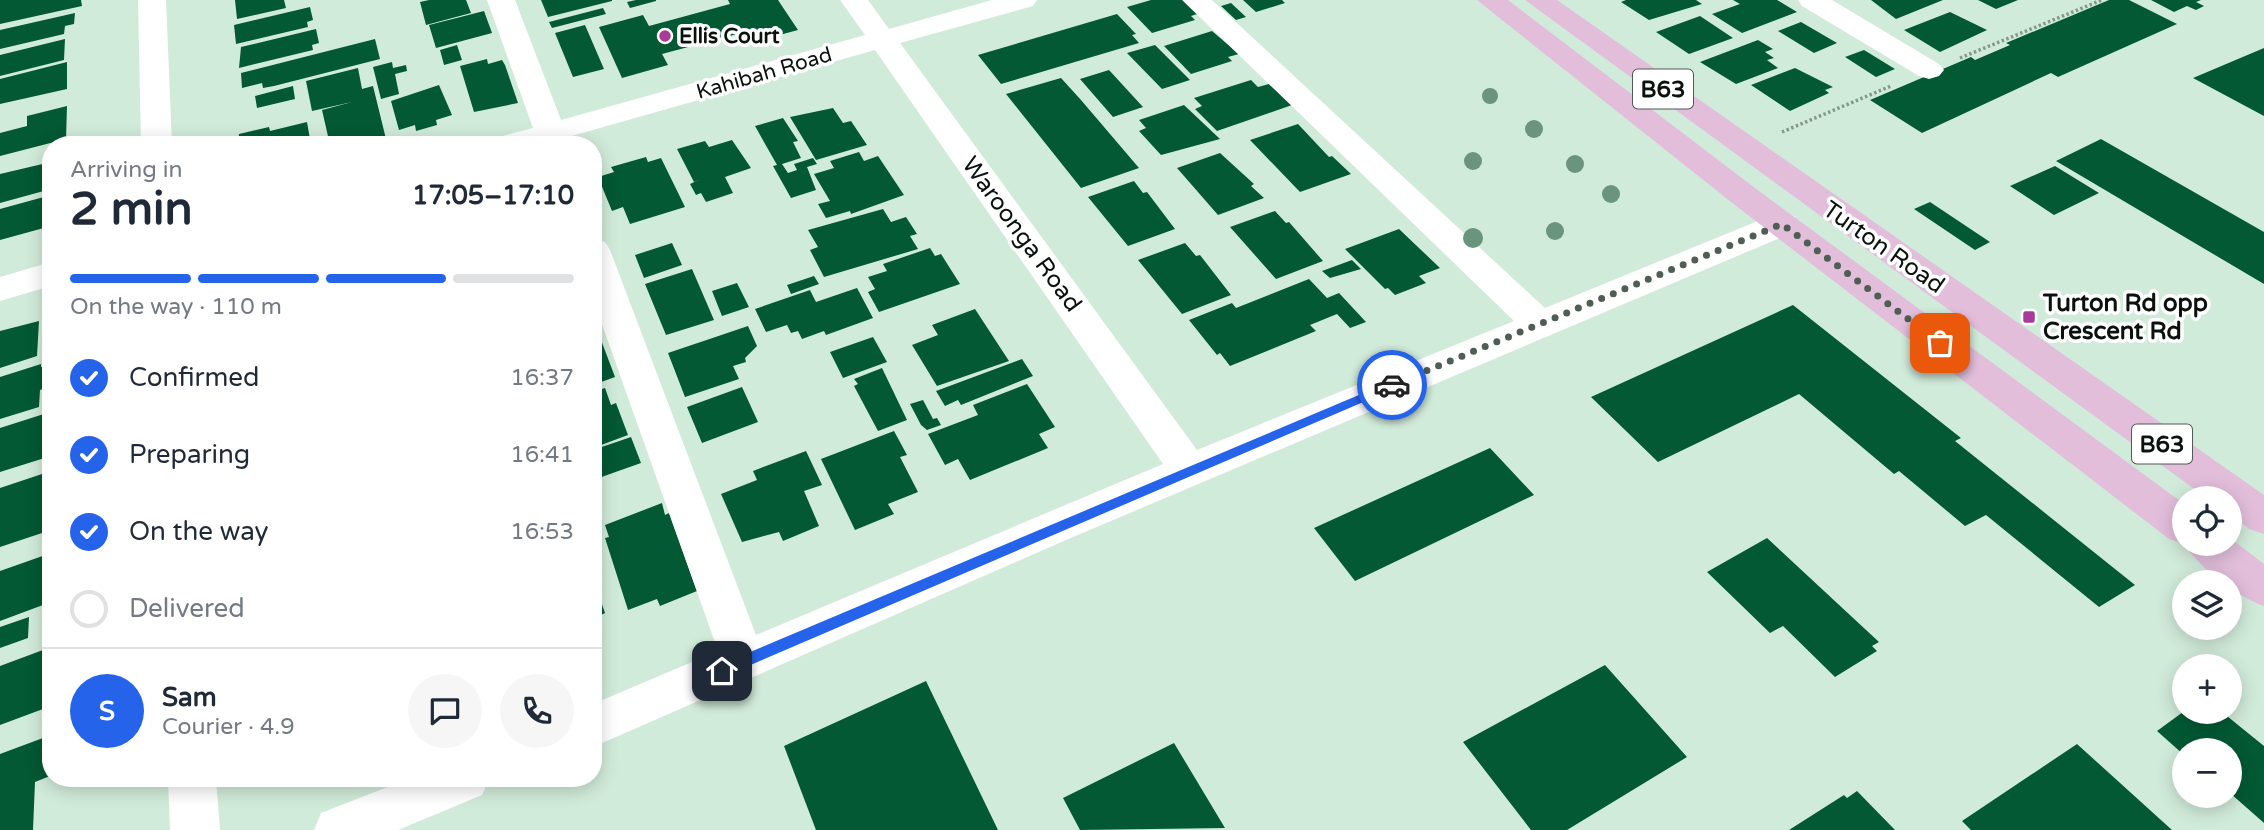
<!DOCTYPE html>
<meta charset="utf-8">
<style>
:root{--surface:#fff;--page:#f6f6f7;--text:#1f2937;--muted:#747a83;--line:#e0e1e3;--accent:#2563eb}
body{margin:0;font-family:"Varela Round",sans-serif;background:var(--page);color:var(--text);height:100vh;display:flex;flex-direction:column;font-size:26px;white-space:nowrap}
*{box-sizing:border-box;margin:0}
p{font-size:23px;color:var(--muted)}
.icon{flex:none;width:38px;height:38px;fill:none;stroke:currentColor;stroke-width:2;stroke-linecap:round;stroke-linejoin:round}
.map{position:relative;flex:1;overflow:hidden}
.panel{position:absolute;left:42px;top:136px;width:560px;height:651px;display:flex;flex-direction:column;background:var(--surface);border-radius:28px;box-shadow:0 4px 18px #0003}
.panel>*{flex:none}
.fabs{position:absolute;left:2172px;top:486px;display:grid;gap:14px}
.fabs a{display:grid;place-items:center;width:70px;height:70px;border-radius:50%;background:var(--surface);box-shadow:0 4px 18px #0003;font-size:35px}
.pin{position:absolute;display:grid;place-items:center;width:60px;height:60px;color:#fff;margin:-30px;border-radius:14px;box-shadow:0 4px 10px #0006}
.courier{position:absolute;display:grid;place-items:center;width:70px;height:70px;margin:-35px;border:5px solid #2563eb;border-radius:50%;background:#fff;color:#222;box-shadow:0 2px 9px #0007}
.head em{font-style:normal;font-weight:800}
.head div{display:flex;flex-direction:column-reverse}
.head{display:flex;align-items:center;justify-content:space-between;height:119px;padding:0 28px}
h1{font-size:46px;font-weight:800;line-height:52px}
.bar{display:grid;grid-template-columns:repeat(4,1fr);gap:10px 7px;align-content:center;height:84px;padding:0 28px}
.bar i{height:9px;border-radius:5px;background:var(--line)}
.bar .on{background:var(--accent)}
.bar p{grid-column:span 4}
.line{display:flex;align-items:center;gap:18px;padding:0 28px;border-top:2px solid var(--line)}
.line div{flex:1}
.round{display:grid;place-items:center;flex:none;width:74px;height:74px;border-radius:37px;background:var(--page)}
ol{padding:0 28px;list-style:none}
li{display:flex;align-items:center;gap:21px;height:77px}
li p{margin-inline-start:auto}
li .icon{padding:7px;border-radius:50%;background:var(--accent);color:#fff;stroke-width:4}
li:last-child{color:var(--muted)}
li i{width:38px;height:38px;border:4px solid var(--line);border-radius:50%}
.map>svg:first-child{display:block}
</style>
<div class="map">
<svg width="2264" height="830" viewBox="0 0 2264 830">
<rect width="100%" height="100%" fill="#d1ebda"/>
<path fill="#035934" d="M0,0H81L82,6L0,24Z
M235,0H284L286,8L237,19Z
M429,0H466L471,13L426,25L420,2Z
M541,0H612V1L548,17Z
M636,0H656V1L630,8L627,2Z
M728,0H778L798,30L754,42L748,31L662,54L668,65L622,78L599,27L643,15L649,26L730,4Z
M1151,0H1186L1200,13L1191,16L1195,20L1152,33L1127,7Z
M1243,0H1282L1285,3L1256,12Z
M1626,0H1696L1702,4L1649,20L1621,2Z
M1733,0H1777L1797,12L1742,33L1712,14L1740,4Z
M1871,0H1943L1896,19Z
M1978,0H2018L1996,9Z
M2109,0H2129L2177,24L2058,77L2051,73L1922,133L1870,100L1971,57L1975,60L2010,45L2006,43Z
M2151,0H2201L2196,2L2204,6L2196,10L2187,6L2174,12Z
M1231,3L1246,17L1236,20L1221,6Z
M310,7L313,20L307,22L308,27L236,44L234,25Z
M603,8L606,14L552,28L549,22Z
M484,11L492,33L436,48L429,25Z
M1950,12L1987,30L1940,52L1904,30Z
M75,13L74,24L65,26L64,34L0,49V30Z
M1117,14L1136,34L1132,35L1139,43L1001,84L978,55Z
M1700,16L1733,38L1689,54L1656,32Z
M1801,22L1837,43L1814,53L1778,31Z
M585,25L604,69L573,77L555,33Z
M316,29L319,43L312,45L313,50L239,68L241,47Z
M1212,31L1239,54L1228,57L1232,61L1191,74L1164,46Z
M65,39L64,60L0,76V55Z
M375,39L380,59L274,86L263,88L262,83L242,88L241,73Z
M1758,40L1773,49L1765,52L1774,58L1767,60L1778,68L1736,84L1700,62Z
M457,45L462,60L444,65L440,50Z
M1155,45L1190,80L1162,89L1127,53Z
M2264,48V116L2193,78Z
M1864,50L1895,69L1876,77L1845,57Z
M487,59L488,64L502,60L505,65L518,103L474,112L460,66Z
M67,62V89L0,104V79Z
M392,62L393,68L406,65L407,71L395,74L399,94L381,99L373,67Z
M358,68L362,89L373,86L386,139L363,145H330L322,110L352,102L312,111L306,81Z
M1795,68L1833,87L1825,90L1829,93L1790,111L1751,85Z
M1109,70L1143,107L1113,117L1080,79Z
M1061,78L1081,100L1139,168L1081,188L1006,94Z
M1251,80L1258,87L1269,84L1292,105L1217,131L1195,109L1202,106L1194,98Z
M439,85L452,115L436,120L437,125L416,131L415,125L399,130L391,101Z
M293,86L295,99L257,108L255,96Z
M1184,105L1220,139L1161,155L1139,131L1146,128L1139,120Z
M67,106L66,139L0,156V133L27,126V116Z
M833,108L843,123L851,121L867,145L816,160L790,117Z
M783,118L798,141L793,142L801,158L782,164L788,173L797,170L794,164L813,158L817,164L807,167L816,190L791,198L773,166L777,165L755,126Z
M307,122L311,145H238L239,134L269,127L270,131Z
M1298,124L1329,157L1332,156L1351,174L1300,192L1250,140Z
M2101,139L2264,232V284L2056,161Z
M732,140L751,168L725,177L733,193L706,202L701,193L696,195L690,184L701,179L694,182L677,149L705,141L709,147Z
M859,152L864,161L878,156L904,195L851,214L850,211L826,218L818,204L830,201L814,174L834,168L830,161Z
M1220,153L1254,184L1251,186L1264,198L1218,215L1177,168Z
M646,157L648,162L661,158L685,207L630,224L623,207L612,211L598,177L614,172L611,167Z
M51,162V189L0,203V174Z
M2055,166L2099,193L2054,215L2010,186Z
M1134,181L1143,193L1147,192L1175,229L1128,246L1088,197Z
M51,195V226L0,240V209Z
M1930,202L1990,242L1975,250L1914,209Z
M883,209L891,222L906,217L917,234L910,236L918,249L824,277L810,250L818,247L808,230Z
M1275,211L1286,223L1289,222L1323,261L1276,279L1230,227Z
M1399,229L1440,268L1419,276L1426,283L1395,295L1388,288L1385,289L1345,249Z
M672,243L682,265L644,278L635,255Z
M1185,243L1196,256L1200,255L1231,295L1182,314L1138,260Z
M930,248L935,256L941,254L960,284L879,312L868,292L875,289L868,277L887,271L883,264Z
M1352,260L1361,269L1330,278L1322,271Z
M692,269L714,320L666,335L645,284Z
M814,276L819,284L791,294L787,285Z
M1309,279L1327,298L1339,293L1366,322L1350,328L1337,314L1310,325L1316,331L1230,366L1220,353L1217,355L1189,320L1232,303L1236,308Z
M737,283L749,307L722,316L712,291Z
M857,288L873,318L826,335L824,331L802,339L798,331L791,333L787,325L766,332L755,309L810,290L816,302Z
M1793,305L1961,438L1955,441L2135,585L2099,607L1986,515L1965,526L1899,471L1894,474L1799,394L1658,462L1591,397Z
M975,309L1009,361L937,386L912,345L938,335L932,325Z
M39,321L37,356L0,368V331Z
M748,326L757,346L745,358L746,362L733,366L739,379L685,397L668,353Z
M873,337L887,362L843,378L830,352Z
M601,340L615,377L593,385V343Z
M1022,359L1033,376L961,405L958,400L945,406L936,391Z
M41,364V367L46,366L45,388L40,390L39,407L0,419V377Z
M882,368L907,420L878,431L854,386L858,384L854,379Z
M1027,384L1055,427L1039,434L1048,448L970,480L958,459L945,465L928,434L978,415L973,405Z
M742,387L758,422L702,443L687,407Z
M605,388L611,405L616,403L628,435L593,448V392Z
M923,400L933,419L937,418L941,425L927,430L921,425L910,404Z
M47,413V421L51,420V456L0,472V428Z
M894,431L907,455L900,457L918,492L888,504L894,514L855,530L821,459Z
M631,437L641,463L593,480V450Z
M1490,448L1534,495L1355,581L1314,528Z
M806,451L822,485L804,491L819,526L783,541L779,532L742,542L721,494L757,480L753,471Z
M51,471V530L0,547V488Z
M662,503L665,515L669,513L697,591L660,606L657,599L628,610L605,538L609,537L605,525Z
M1767,538L1879,642L1872,646L1877,651L1835,677L1783,626L1770,633L1707,572Z
M51,553V602L0,621V571Z
M593,579L605,613L593,619Z
M29,617L28,638L0,648V627Z
M51,647V706L0,725V666Z
M1605,665L1687,757L1567,830H1531L1463,742Z
M926,681L998,830H816L784,746Z
M2183,712H2222L2264,746V823L2230,793V751H2184V755L2157,731Z
M51,735L50,776L35,782L33,830H0V754Z
M1174,743L1225,828L1080,830L1063,798Z
M2077,744L2172,830H1971L1962,821Z
M1857,791L1895,830H1789L1844,795L1847,798Z"/>
<g fill="none" stroke-linecap="round" stroke-linejoin="round">
<path stroke="#85988c" stroke-width="3.5" stroke-dasharray="2.5 2.5" stroke-linecap="butt" d="M1960,58L2102,0
M1782,132L1891,86"/>
<path fill="#fff" fill-rule="evenodd" d="M138,0H166L172,145H141Z
M487,0H515L561,120L865,35L840,0H868L889,29L992,0H1037L1033,6L900,43L1197,450L1514,321L1182,0H1212L1545,308L1770,216L1782,213L1794,216L1799,224L1794,232L1066,540L593,747V704L718,651L593,299V239L605,242L610,250L756,635L1163,464L875,50L568,137L570,145H491L495,138L533,128Z
M1798,0H1832L1939,64L1944,70L1939,76L1929,79L1919,76L1802,6Z
M51,262V286L0,301V277Z
M168,779H216L220,830H170Z
M408,779H489L482,795L398,830H314L321,813Z"/>
<path fill="#e2bedb" fill-rule="evenodd" d="M1477,0H1508L1755,188L2184,504V544L2169,539L1731,202Z
M1525,0H1557L2264,495V534L2249,529L2230,514V499H2208Z
M2230,538L2264,564V606C2240,598 2197,567 2185,544H2230Z"/>
</g>
<g fill="#6a947c">
<circle cx="1490" cy="96" r="8"/>
<circle cx="1534" cy="129" r="9"/>
<circle cx="1473" cy="161" r="9"/>
<circle cx="1575" cy="164" r="9"/>
<circle cx="1611" cy="194" r="9"/>
<circle cx="1555" cy="231" r="9"/>
<circle cx="1473" cy="238" r="10"/>
</g>
<path fill="#2563eb" d="M1392,381L1397,385L1396,388L727,675L722,677L715,671L717,666Z"/>
<g fill="none" stroke-linecap="round" stroke-linejoin="round">
<path stroke="#4f5e55" stroke-width="7" stroke-dasharray="0 12.6" d="M1392,385L1782,224L1940,343"/>
</g>
<g fill="#a83b9a" stroke="#fff" stroke-width="2.5">
<circle cx="665" cy="36" r="7"/>
<rect x="2022" y="310" width="14" height="14" rx="3.5"/>
</g>
<g text-anchor="middle" stroke-width="7" stroke-linejoin="round" paint-order="stroke">
<g font-size="21" font-weight="bold" fill="#09120d" stroke="#fff" text-anchor="start">
<text x="679" y="43">Ellis Court</text>
</g>
<g font-size="21" fill="#09120d" stroke="#fff">
<text transform="translate(764 73) rotate(-16)" y="7">Kahibah Road</text>
</g>
<g fill="#fff" stroke="#535956" stroke-width="2">
<rect x="1633" y="69.5" width="60" height="39" rx="5"/>
<rect x="2132" y="424.5" width="60" height="39" rx="5"/>
</g>
<g font-size="23" font-weight="bold" fill="#09120d">
<text x="1663" y="97">B63</text>
<text x="2162" y="452">B63</text>
</g>
<g font-size="24" fill="#09120d" stroke="#fff">
<text transform="translate(1022 234) rotate(54)" y="8">Waroonga Road</text>
<text transform="translate(1884 247) rotate(35)" y="8">Turton Road</text>
</g>
<g font-size="24" font-weight="bold" fill="#09120d" stroke="#fff" text-anchor="start">
<text x="2043" y="311">Turton Rd opp<tspan x="2043" dy="28">Crescent Rd</tspan></text>
</g>
</g>
</svg>
<div class="fabs">
<a><svg class="icon" aria-label="locate" viewBox="0 0 24 24"><circle cx="12" cy="12" r="6"/><path d="M12 2v4M12 18v4M2 12h4M18 12h4"/></svg></a>
<a><svg class="icon" aria-label="layers" viewBox="0 0 24 24"><path d="M12 4l9 5-9 5-9-5zM3 14l9 5 9-5"/></svg></a>
<a>+</a>
<a>−</a>
</div>
<div class="pin" style="left:1940px;top:343px;background:#ea580c"><svg class="icon" aria-label="bag" viewBox="0 0 24 24"><path d="M5 8h14l-1 12H6zM9 8a3 3 0 0 1 6 0"/></svg></div>
<div class="pin" style="left:722px;top:671px;background:#1f2937"><svg class="icon" aria-label="home" viewBox="0 0 24 24"><path d="M3 11l9-7 9 7M6 9v11h12V9"/></svg></div>
<div class="courier" style="left:1392px;top:385px"><svg class="icon" aria-label="car" viewBox="0 0 24 24"><path d="M5 17H2v-5l4-1 3-4h7l3 4 3 1v5h-3M9 17h6M6 11h13"/><circle cx="7" cy="17" r="2"/><circle cx="17" cy="17" r="2"/></svg></div>
<section class="panel">
<div class="head"><div><h1>2 min</h1><p>Arriving in</p></div><em>17:05–17:10</em></div>
<div class="bar"><i class="on"></i><i class="on"></i><i class="on"></i><i></i><p>On the way · 110 m</p></div>
<ol>
<li><svg class="icon" aria-label="check" viewBox="0 0 24 24"><path d="M5 12l5 5 9-10"/></svg>Confirmed<p>16:37</p></li>
<li><svg class="icon" aria-label="check" viewBox="0 0 24 24"><path d="M5 12l5 5 9-10"/></svg>Preparing<p>16:41</p></li>
<li><svg class="icon" aria-label="check" viewBox="0 0 24 24"><path d="M5 12l5 5 9-10"/></svg>On the way<p>16:53</p></li>
<li><i></i>Delivered</li>
</ol>
<div class="line" style="height:126px"><b class="round" style="background:var(--accent);color:#fff">S</b><div><b>Sam</b><p>Courier · 4.9</p></div><a class="round"><svg class="icon" aria-label="chat" viewBox="0 0 24 24"><path d="M4 5h16v11H9l-5 4z"/></svg></a><a class="round"><svg class="icon" aria-label="phone" viewBox="0 0 24 24"><path d="M5 4h4l2 5-3 2q2 4 5 5l2-3 5 2v4C11 20 4 13 5 4z"/></svg></a></div>
</section>
</div>
